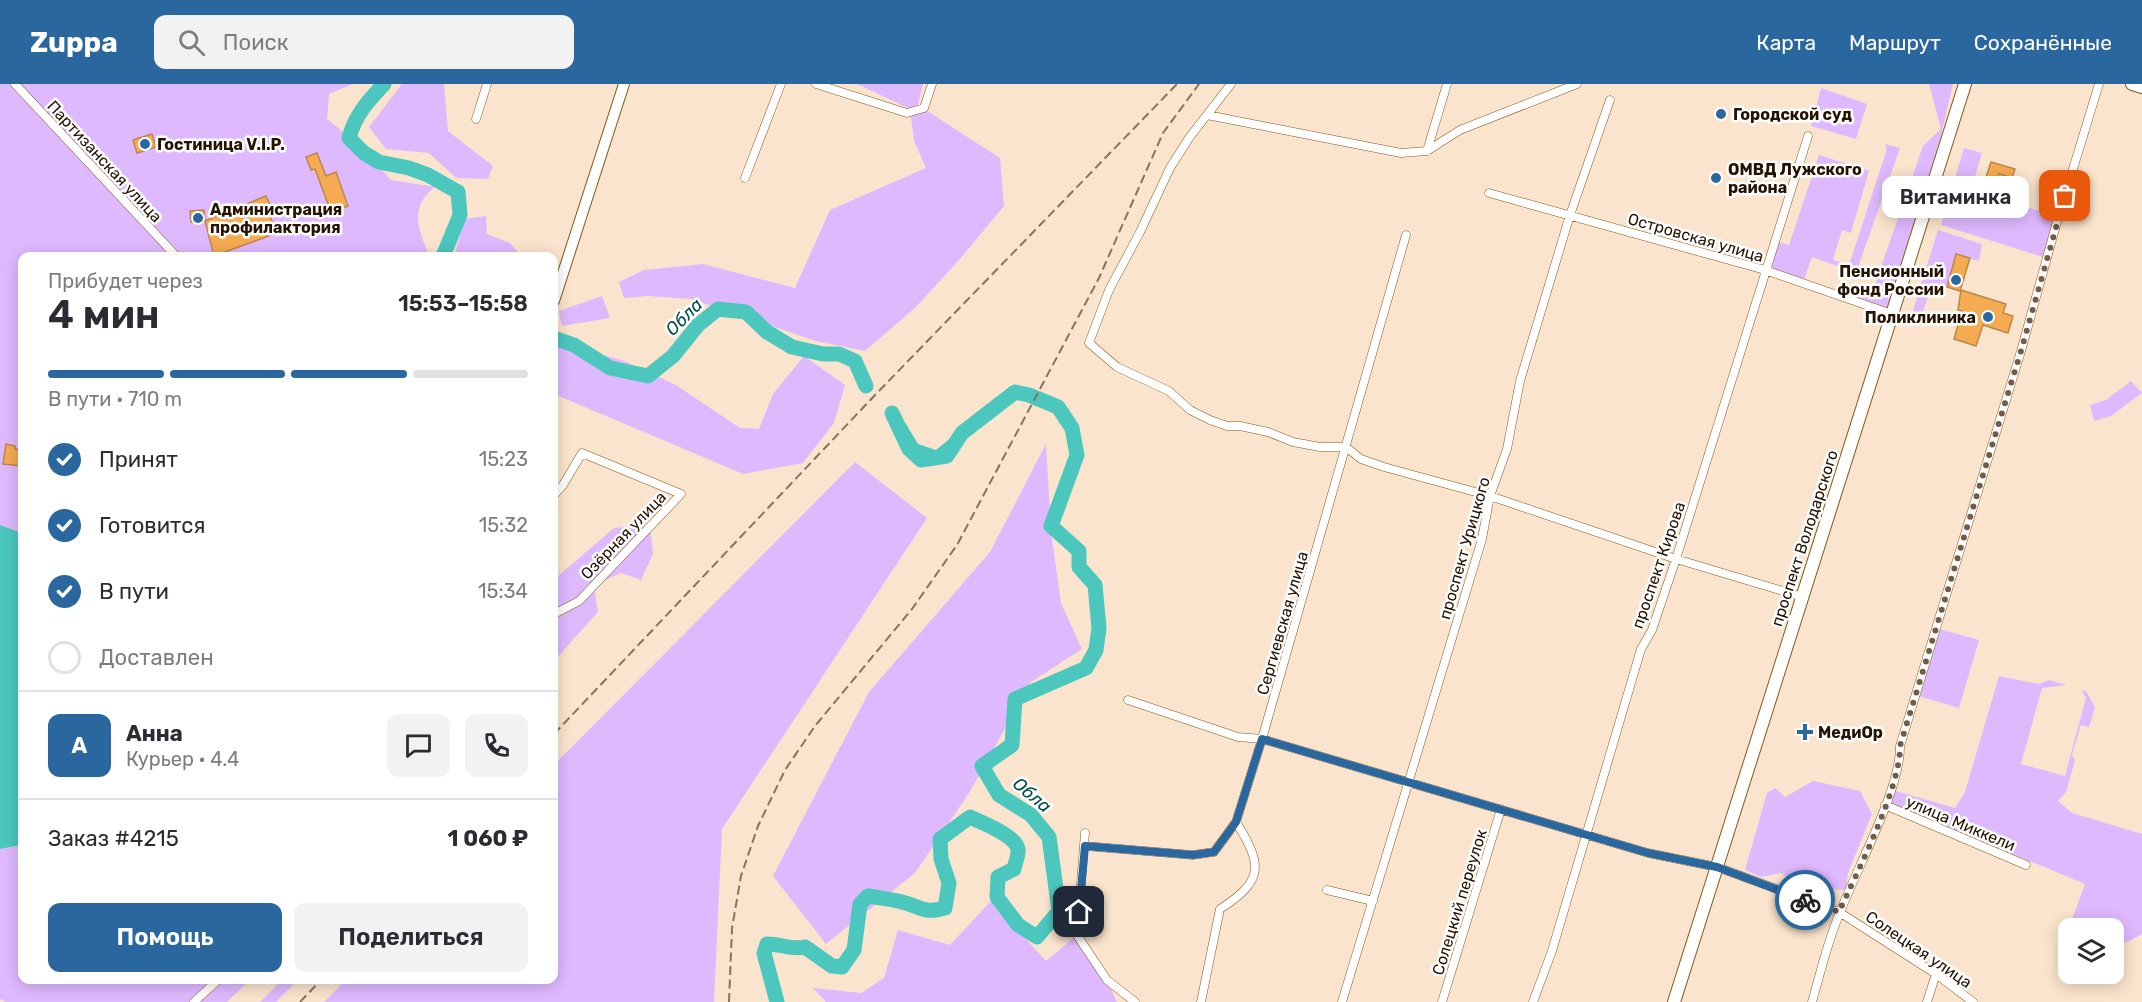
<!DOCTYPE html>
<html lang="ru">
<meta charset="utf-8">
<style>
:root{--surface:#fff;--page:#f2f2f3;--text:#2b2b33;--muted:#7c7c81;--line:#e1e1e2;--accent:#2a679e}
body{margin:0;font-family:Rubik,sans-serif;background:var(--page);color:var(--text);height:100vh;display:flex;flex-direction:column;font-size:22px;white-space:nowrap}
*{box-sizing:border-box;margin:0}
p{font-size:20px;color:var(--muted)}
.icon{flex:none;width:33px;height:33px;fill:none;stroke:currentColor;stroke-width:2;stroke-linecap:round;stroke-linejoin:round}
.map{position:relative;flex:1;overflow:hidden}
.side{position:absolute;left:18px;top:168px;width:540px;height:732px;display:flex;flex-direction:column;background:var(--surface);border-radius:12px;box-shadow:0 3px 15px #0003}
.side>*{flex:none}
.controls{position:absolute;left:2058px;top:834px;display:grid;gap:12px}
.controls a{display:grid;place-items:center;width:66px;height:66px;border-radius:12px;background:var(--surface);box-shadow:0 3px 15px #0003;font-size:30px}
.pin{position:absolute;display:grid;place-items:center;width:51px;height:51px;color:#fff;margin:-26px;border-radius:12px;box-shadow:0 3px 9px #0006}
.courier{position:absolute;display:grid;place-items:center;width:60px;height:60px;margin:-30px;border:4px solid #2a679e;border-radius:50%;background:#fff;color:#222;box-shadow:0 2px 8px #0007}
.bubble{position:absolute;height:42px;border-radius:12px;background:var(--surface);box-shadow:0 3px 15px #0003;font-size:20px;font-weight:600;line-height:42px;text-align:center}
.summary em{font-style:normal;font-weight:600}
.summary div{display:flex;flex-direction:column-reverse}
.summary{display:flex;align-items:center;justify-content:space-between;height:102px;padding:0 30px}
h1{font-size:39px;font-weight:600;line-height:45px}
.bar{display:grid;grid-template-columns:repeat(4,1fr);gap:9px 6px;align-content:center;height:72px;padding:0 30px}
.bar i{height:8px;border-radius:4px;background:var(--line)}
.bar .current{background:var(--accent)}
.bar p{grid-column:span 4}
.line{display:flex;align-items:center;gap:15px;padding:0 30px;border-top:2px solid var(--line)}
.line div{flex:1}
.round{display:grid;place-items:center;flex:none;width:63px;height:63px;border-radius:12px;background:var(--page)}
ol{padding:0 30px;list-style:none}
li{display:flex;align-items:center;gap:18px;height:66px}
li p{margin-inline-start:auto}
li .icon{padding:6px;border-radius:50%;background:var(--accent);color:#fff;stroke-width:4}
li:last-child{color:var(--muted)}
li i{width:33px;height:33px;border:3px solid var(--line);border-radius:50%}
.button{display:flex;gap:12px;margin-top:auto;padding:12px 30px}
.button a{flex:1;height:69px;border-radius:12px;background:var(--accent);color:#fff;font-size:24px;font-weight:600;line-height:69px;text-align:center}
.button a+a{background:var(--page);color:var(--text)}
header{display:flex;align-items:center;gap:36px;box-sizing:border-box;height:84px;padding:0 30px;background:var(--accent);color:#fff}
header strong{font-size:28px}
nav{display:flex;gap:33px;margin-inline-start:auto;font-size:21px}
.search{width:420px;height:54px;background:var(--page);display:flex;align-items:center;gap:15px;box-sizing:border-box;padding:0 21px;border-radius:12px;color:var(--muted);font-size:22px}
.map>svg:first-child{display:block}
</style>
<header>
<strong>Zuppa</strong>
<div class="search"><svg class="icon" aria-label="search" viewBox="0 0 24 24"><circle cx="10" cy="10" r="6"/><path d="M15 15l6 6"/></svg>Поиск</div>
<nav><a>Карта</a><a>Маршрут</a><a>Сохранённые</a></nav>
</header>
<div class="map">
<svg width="2142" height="918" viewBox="0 0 2142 918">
<rect width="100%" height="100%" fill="#fbe4cd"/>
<path fill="#dfb9ff" d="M0,0H353L329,10L327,35L360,61L391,96L435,103C408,124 419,145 429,172H22V449L0,441Z
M402,0H444L448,47L493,82L488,95L456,94L429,69L386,65L369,43Z
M857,0H923L918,21L1000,74L1004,122L960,175L915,224L865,267L816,257L691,215L648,212L624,214L619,198L644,186L703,180L795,204L830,126L926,84L914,57L910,25Z
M1929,0H1953L1940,55L1887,224L1855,213L1857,207L1871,212L1923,62L1941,45Z
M1821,4L1867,20L1856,55L1811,42Z
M1885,60L1900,64L1856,189L1812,173L1804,196L1766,184L1774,157L1789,161L1819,71L1869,87L1851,149L1842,146L1833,176L1849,181L1887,65Z
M1964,64L1982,69L1971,106L2056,132L2043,173L1941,141Z
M486,132L487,150L510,159L521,172H454L465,135Z
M1938,146L1982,160L1979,177L1956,171L1947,203L1933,199L1921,233L1912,230Z
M602,212L610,234L562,242L559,227Z
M554,259L622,276L676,301L740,344L759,345L773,310L804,272L845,301L834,339L803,379L743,390L554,310Z
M2131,297L2142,309L2111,332L2094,337L2090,321L2106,316Z
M1046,360L1051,448L1061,519L1082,565L1031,598L969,709L915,789L826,860L773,792L869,608L990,468Z
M855,378L927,434L722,745L714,918H324L346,896H554V681Z
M650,441L653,470L641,496L621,489L594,501L598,528L554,577V492L557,493L614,444Z
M1936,544L1979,556L1959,624L1915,611Z
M1999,592L2039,600L2049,596L2067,601L2042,604L2021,680L2065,692L2086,614L2082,607H2086L2095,623L2089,643L2081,641L2072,671L2075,676L2066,708L2058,717L2072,729L2142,750V850L2114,865V844H2069L2085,800L1889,719L1892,706L1955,724L1965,708Z
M1813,697L1860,707L1872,730L1848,789L1846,806L1803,803L1781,789L1761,793L1745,786L1767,709L1775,704L1785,713Z
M22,761V896H250L227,918H6L0,915V765Z
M991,817L1046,877L1077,851L1107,896L1117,918H826L813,904L861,909L884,894L898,846L950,861Z
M282,896H298L276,918H260Z"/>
<path fill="#4bc7be" d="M1015,300V308L962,349L947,372L921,376L909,365L892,329H896L906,340L918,360L936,366L984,327L994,315Z
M0,441L22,449V761L0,765Z"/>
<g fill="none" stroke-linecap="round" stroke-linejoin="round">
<path stroke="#4bc7be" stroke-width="15" d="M384,0C368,17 355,31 349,54L364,69L379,78L409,84L428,91L458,108L460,131L443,172
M554,254L574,261L610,284L648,292L673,272L698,241L718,225L746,228L767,248L792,263L823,270H839L855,277L866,302
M777,918L764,869L767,860C781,860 791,866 805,863L832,882L842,883L854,866L860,820L868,812C879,814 891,815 902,818C922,823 923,830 945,824L949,799L941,775L940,755L970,733C983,739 1015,751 1018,765C1019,771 1015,779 1014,785L998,793L997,813L1018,841L1037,853L1059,827L1049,753L1031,731L999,711L982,682L1012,661L1015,615L1086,584L1096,566L1099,544L1095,501L1079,483V467L1051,442L1077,371L1072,344L1058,323L1029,311L1015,308L962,349L947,372L921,376L909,365L892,329"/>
</g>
<path fill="#f5ab51" stroke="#bb874b" stroke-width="1.5" d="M152,50L156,63L137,69L133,56Z
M317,69L326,92L336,88L348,122L331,128L315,85L311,86L306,73Z
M1991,78L2015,85L2012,94L1999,90L1994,106L1983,103Z
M266,112L272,125L268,127L277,149L214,172L205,137L191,138L190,127L204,126L205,137Z
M1956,170L1970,174L1960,207L1947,203Z
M1961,206L2006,220L2003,229L2013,232L2008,249L1983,241L1976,262L1954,255L1962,227L1958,226Z
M6,360L15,362V365L22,366V382L3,380Z"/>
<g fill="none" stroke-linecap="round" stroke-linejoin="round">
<defs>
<path id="street" d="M15,0L176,172
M816,0L907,29L924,24L932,0
M1231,0L1189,54L1170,84L1140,148L1109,206L1089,259L1117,283L1169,307L1190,326L1210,336L1227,342H1240L1268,348L1293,358L1320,363H1346L1361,375L1384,383L1490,412L1676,475L1803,513
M1207,31L1401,69L1427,67L1460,46L1577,0
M476,35L487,0
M1427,67L1447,0
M745,94L781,0
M1489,109L1765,186L1892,230
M554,411L563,401L582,369L681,410L579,517L554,530
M1128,616L1238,653L1262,655L1648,769L1717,783L1839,828L1936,890L1973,918
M1885,721L2026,781
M1085,749L1077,851L1107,896L1135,918
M1085,762L1193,771L1214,768L1236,738
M1327,806L1373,817
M194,918L218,896
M1201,918L1220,825C1264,797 1263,781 1236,738L1262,655L1406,151
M1342,918L1482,455L1490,412L1507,365L1520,297L1570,131L1610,16
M1442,918L1501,725
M1533,918L1552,867L1641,565L1652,546L1676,475L1808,52
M1812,918C1821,887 1828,855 1841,826C1857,784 1901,704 1900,662L2021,267L2058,134L2099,0
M1927,918L1936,890"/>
<path id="secondary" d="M554,217L624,0"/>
<path id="primary" d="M2132,0L2142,3
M1674,918L1965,0"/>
</defs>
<use href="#street" stroke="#875714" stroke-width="9"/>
<use href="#secondary" stroke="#875714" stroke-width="12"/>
<use href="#primary" stroke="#875714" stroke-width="14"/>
<use href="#street" stroke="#fff" stroke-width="8"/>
<use href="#secondary" stroke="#fff" stroke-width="10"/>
<use href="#primary" stroke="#fff" stroke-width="12"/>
<path stroke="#87735e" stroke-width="2" stroke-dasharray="9 4.5" stroke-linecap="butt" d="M554,650L876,310L1177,0
M300,918L321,896
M729,918L732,844L741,792L758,742L785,686L815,642L912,525L957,461L1099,194L1163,49L1199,0"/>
</g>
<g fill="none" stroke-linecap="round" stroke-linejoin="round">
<path stroke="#705c48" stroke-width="6" stroke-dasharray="0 10.8" d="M1805,816L1839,828C1857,788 1901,703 1900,662L2021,267L2065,112"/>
<path stroke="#2a679e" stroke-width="8" d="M1079,828L1085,762L1193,771L1214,768L1236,738L1262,655L1648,769L1717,783L1805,816"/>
</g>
<g fill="#2a679e" stroke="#fff" stroke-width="2">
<circle cx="1721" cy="30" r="6"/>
<circle cx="145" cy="60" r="6"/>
<circle cx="1716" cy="94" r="6"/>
<circle cx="198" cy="134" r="6"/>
<circle cx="1956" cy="196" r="6"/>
<circle cx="1988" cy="233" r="6"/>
<path d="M1802 639h6v6h6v6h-6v6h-6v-6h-6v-6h6z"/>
</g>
<g text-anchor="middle" stroke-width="5" stroke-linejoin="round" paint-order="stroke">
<g font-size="16" font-weight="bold" fill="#251200" stroke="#fff" text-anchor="start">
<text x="1733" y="36">Городской суд</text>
<text x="157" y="66">Гостиница V.I.P.</text>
<text x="1728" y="91">ОМВД Лужского<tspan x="1728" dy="18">района</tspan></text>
<text x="210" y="131">Администрация<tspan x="210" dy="18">профилактория</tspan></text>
<text x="1944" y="193" text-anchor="end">Пенсионный<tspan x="1944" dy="18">фонд России</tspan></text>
<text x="1976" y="239" text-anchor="end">Поликлиника</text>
<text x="1818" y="654">МедиОр</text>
</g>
<g font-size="16" fill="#251200" stroke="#fff">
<text transform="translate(105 77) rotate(47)" y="6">Партизанская улица</text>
<text transform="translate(1696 153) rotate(16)" y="6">Островская улица</text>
<text transform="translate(623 451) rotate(-46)" y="6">Озёрная улица</text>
<text transform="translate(1804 454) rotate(-72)" y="6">проспект Володарского</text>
<text transform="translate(1464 464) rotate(-74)" y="6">проспект Урицкого</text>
<text transform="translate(1658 481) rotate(-71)" y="6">проспект Кирова</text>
<text transform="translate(1282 539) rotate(-74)" y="6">Сергиевская улица</text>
<text transform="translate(1961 739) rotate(23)" y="6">улица Миккели</text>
<text transform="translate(1459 818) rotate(-73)" y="6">Солецкий переулок</text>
<text transform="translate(1919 865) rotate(34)" y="6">Солецкая улица</text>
</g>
<g font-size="18" font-style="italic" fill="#004d49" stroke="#fff">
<text transform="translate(684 233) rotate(-45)" y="6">Обла</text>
<text transform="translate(1032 711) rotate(40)" y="6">Обла</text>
</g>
</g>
</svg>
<div class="controls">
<a><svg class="icon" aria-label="layers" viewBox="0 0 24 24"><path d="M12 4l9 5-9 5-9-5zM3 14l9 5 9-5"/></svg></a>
</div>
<div class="pin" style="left:2065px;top:112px;background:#ea580c"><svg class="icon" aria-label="bag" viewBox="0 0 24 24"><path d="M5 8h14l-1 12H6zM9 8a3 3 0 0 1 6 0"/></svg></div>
<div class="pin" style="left:1079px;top:828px;background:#1f2937"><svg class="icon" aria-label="home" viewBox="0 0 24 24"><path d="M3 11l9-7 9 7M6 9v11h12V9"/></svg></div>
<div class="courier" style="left:1805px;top:816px"><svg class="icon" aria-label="bike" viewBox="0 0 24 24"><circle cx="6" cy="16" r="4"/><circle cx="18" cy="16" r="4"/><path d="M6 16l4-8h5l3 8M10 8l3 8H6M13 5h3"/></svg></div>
<div class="bubble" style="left:1882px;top:92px;width:147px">Витаминка</div>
<section class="side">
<div class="summary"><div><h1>4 мин</h1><p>Прибудет через</p></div><em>15:53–15:58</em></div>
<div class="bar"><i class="current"></i><i class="current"></i><i class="current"></i><i></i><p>В пути · 710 m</p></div>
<ol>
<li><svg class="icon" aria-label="check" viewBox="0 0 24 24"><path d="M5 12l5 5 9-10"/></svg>Принят<p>15:23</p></li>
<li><svg class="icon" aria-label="check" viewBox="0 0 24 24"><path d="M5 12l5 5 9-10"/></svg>Готовится<p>15:32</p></li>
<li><svg class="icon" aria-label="check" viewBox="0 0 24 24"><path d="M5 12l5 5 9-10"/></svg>В пути<p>15:34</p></li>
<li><i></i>Доставлен</li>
</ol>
<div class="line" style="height:108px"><b class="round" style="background:var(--accent);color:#fff">А</b><div><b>Анна</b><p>Курьер · 4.4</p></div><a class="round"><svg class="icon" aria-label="chat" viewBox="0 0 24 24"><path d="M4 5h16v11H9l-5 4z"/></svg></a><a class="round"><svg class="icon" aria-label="phone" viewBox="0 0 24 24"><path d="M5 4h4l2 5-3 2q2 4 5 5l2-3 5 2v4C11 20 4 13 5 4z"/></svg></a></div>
<div class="line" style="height:78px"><div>Заказ #4215</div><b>1 060 ₽</b></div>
<div class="button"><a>Помощь</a><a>Поделиться</a></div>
</section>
</div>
